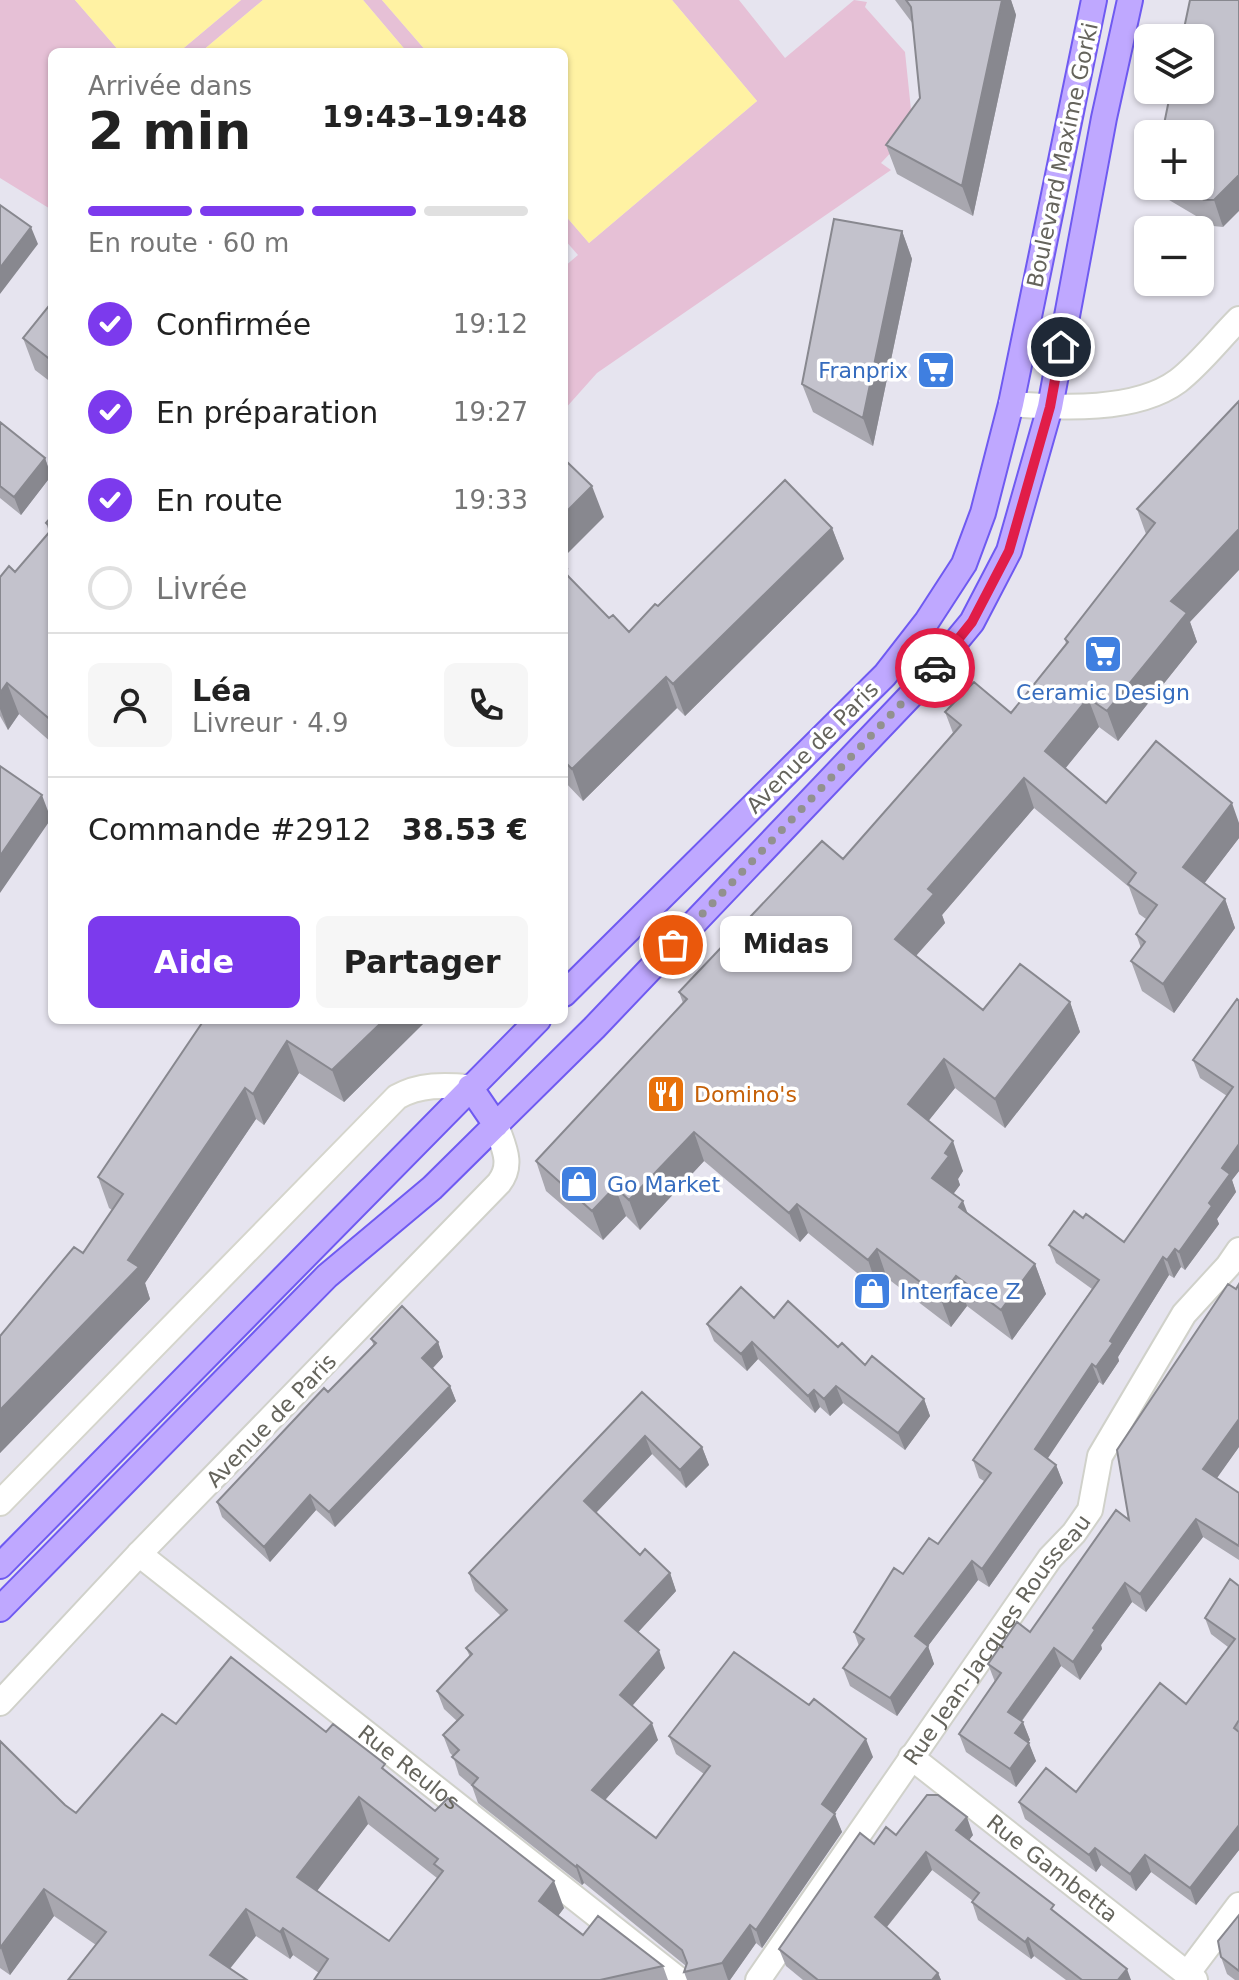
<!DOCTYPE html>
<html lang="fr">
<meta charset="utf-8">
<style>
:root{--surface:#fff;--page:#f6f6f6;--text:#222;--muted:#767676;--line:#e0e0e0;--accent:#7c3aed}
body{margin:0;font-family:"DejaVu Sans",sans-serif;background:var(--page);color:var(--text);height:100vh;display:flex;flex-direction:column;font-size:30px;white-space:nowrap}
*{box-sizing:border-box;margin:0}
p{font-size:26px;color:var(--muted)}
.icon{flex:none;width:44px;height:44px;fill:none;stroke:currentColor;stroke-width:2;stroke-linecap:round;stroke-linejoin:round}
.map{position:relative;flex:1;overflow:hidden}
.drawer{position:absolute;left:48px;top:48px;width:520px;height:976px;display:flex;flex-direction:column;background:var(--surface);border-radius:12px;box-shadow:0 2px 6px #0004}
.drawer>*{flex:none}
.controls{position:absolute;left:1134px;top:24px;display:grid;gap:16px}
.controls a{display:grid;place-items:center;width:80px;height:80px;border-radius:12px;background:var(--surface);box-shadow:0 2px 6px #0004;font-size:40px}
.pin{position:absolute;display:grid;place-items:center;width:68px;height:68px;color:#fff;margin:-34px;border:4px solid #fff;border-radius:50%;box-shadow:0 2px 8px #0007}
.courier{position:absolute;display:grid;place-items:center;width:80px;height:80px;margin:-40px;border:6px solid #e11d48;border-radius:50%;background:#fff;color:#222;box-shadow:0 2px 10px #0007}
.bubble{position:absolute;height:56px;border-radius:12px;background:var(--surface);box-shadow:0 2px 6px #0004;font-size:26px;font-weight:800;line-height:56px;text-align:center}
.summary em{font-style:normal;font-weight:800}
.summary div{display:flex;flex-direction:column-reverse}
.summary{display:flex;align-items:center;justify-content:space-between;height:136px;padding:0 40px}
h1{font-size:52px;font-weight:800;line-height:60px}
.bar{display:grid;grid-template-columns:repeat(4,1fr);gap:12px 8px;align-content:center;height:96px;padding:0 40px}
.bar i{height:10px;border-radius:6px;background:var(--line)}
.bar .selected{background:var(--accent)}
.bar p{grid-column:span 4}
.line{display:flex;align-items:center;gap:20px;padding:0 40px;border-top:2px solid var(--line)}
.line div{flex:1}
.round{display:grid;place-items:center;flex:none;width:84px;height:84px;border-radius:12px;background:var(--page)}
ol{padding:0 40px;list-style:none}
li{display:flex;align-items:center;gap:24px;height:88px}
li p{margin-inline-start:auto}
li .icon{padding:8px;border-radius:50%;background:var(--accent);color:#fff;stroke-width:4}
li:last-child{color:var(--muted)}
li i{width:44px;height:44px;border:4px solid var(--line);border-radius:50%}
.cta{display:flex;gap:16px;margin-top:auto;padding:16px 40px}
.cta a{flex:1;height:92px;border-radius:12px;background:var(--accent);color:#fff;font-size:32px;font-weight:800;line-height:92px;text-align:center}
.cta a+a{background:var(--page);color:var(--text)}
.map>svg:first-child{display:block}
</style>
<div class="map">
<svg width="1239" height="1980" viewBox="0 0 1239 1980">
<rect width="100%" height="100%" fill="#e6e4ef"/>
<path fill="#e6c0d6" d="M0,0H75L120,52H52V210L0,178Z
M241,0H263L201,52H179Z
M363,0H382L427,52H407Z
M672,0H739L785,58L854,0L867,2L865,7L905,52L913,129L881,163L891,170L597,373L564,410V267L578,255L564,239V214L589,243L757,101Z"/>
<path fill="#fff2a3" d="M75,0H241L179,52H120Z
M263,0H363L407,52H201Z
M382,0H672L757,101L589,243L564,214V52H427Z"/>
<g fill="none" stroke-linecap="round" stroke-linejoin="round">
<defs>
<g id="minor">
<path id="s1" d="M139,1554L679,1980"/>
<path d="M0,1703L139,1554L499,1183C514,1164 503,1146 496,1125"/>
<path id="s2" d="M911,1757L1195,1980"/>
<path d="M1187,1974L1239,1905"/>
<path id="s3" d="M758,1980L1050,1558L1074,1533L1090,1510L1100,1456L1184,1314L1228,1266L1239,1250"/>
</g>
<path id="tertiary" d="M1011,404C1061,408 1136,412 1178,381C1200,364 1219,339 1239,319"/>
<path id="secondary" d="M0,1503L397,1097C420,1084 444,1085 470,1087"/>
<path id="primary" d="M564,994L885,675L927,621L964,564L983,513L1011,404L1094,0
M470,1087L496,1125
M0,1566L538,1020
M0,1609L327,1276L432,1188L594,1028L915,691L972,622L1009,551L1050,407L1104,118L1130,0"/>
</defs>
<use href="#minor" stroke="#d0d1ca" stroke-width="28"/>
<use href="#tertiary" stroke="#d0d1ca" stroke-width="28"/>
<use href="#secondary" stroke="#d5d5cc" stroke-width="28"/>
<use href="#primary" stroke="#6f5af1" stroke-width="28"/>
<use href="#minor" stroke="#fff" stroke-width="24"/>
<use href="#tertiary" stroke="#fff" stroke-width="24"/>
<use href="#secondary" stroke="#fff" stroke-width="24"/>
<use href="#primary" stroke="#bfa8ff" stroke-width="24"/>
</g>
<path fill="#a8a7af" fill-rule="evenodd" d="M895,0H1011L1016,15L973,216L897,174L886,145L920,98L913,24Z
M1200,90L1223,227L1213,226L1164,197L1160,186H1200Z
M902,231L912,259L873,446L813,412L802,384Z
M52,302V383L35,370L23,338Z
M1239,401L1190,622L1197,642L1118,741L1099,727L1065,768L1106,803L1239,823V838L1204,883L1225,899L1235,928L1174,1013L1142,991L1131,961L1141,948L1136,934L1146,919L1139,914L1129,887L1034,808L942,915L945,923L916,956L983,1010L1070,1002L1080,1032L1005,1128L955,1088L928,1121L963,1171L958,1179L960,1185L953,1194L968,1214L1035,1264L1046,1294L1012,1340L967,1306L951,1327L887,1278L878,1290L808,1233L800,1242L704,1161L640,1230L626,1216L603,1240L546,1191L536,1161L683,1003L679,992L843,859L953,733L945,712L1011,713L1066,644L1065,639L1146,534L1137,509Z
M0,422L45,458L51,476L21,515L0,498Z
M52,516V743L19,714L8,730L0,716V577L15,572L49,532L46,523Z
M832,528L844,559L685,716L677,708L583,801L564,781V567L570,578L609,618L629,632L658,606Z
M1239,1001V1171L1232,1180L1236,1192L1217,1219L1219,1224L1185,1270L1181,1267L1174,1278L1169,1275L1118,1357L1119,1361L1103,1385L1099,1382L1047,1458L1056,1465L1063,1483L989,1587L978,1580L928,1646L934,1664L897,1716L850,1686L843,1668L859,1646L854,1632L903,1574L938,1544L984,1481L979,1478L973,1460L1092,1289L1056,1263L1049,1245L1083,1218L1124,1242L1227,1096L1200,1078L1193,1060Z
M204,1020H427L344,1102L299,1073L264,1125L256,1119L145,1283L150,1299L0,1453V1336L83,1253L112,1210L109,1208L98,1177Z
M774,1318L838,1347L865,1365L924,1399L930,1416L905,1450L843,1403L830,1416L820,1407L815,1413L758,1359L747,1371L714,1341L707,1324Z
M371,1339L438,1342L443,1357L433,1368L450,1386L456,1401L335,1527L316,1510L270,1562L222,1517L217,1502L374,1346Z
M642,1392L702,1447L709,1465L686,1488L652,1454L596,1513L640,1555L670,1573L676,1591L638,1632L665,1668L632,1706L658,1740L605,1800L656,1838L704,1774L676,1754L669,1736L873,1757L834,1814L842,1832L762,1948L756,1943L730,1980H687L684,1972L686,1966L584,1883L582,1885L478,1803L472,1786L459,1775L453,1756L450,1753L443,1735L457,1721L444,1709L437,1691L470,1657L466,1648L501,1616L475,1591L469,1573Z
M1239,1447L1216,1478L1239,1493V1560L1203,1537L1146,1612L1132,1602L1101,1645L1102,1649L1080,1680L1061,1666L1022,1721L1030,1740L1028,1742L1036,1761L1016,1787L966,1752L959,1734L995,1682L988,1664L1030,1632L1129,1520Z
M1239,1586V1850L1196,1905L1151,1872L1136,1891L1101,1865L1096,1872L1025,1819L1019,1802L1076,1792L1186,1704L1228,1647L1211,1634L1205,1618Z
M176,1724L326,1732L388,1773L435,1811L564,1908L558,1916L583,1935L663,1966L668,1980H314L319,1973L293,1955L290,1959L256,1936L96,1945L54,1916L10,1975L0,1968V1741L65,1805L76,1813ZM368,1824L437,1878L389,1941L317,1891Z
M896,1835H973L969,1840L1057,1914L1131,1980H1066L1034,1956L1031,1959L978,1920L972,1902L973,1901L932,1870L887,1927L938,1973L941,1980H803L786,1966L779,1949L874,1844Z
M1239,1915V1980H1235L1227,1974L1221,1957Z"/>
<path fill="#88888f" d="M1002,0H1011L1016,15L973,216L962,186Z
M1239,175V211L1223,227L1214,200Z
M31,227L38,244L0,294V268Z
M902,231L912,259L873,446L863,418Z
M45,458L51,476L21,515L14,497Z
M592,486L604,517L564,557V514Z
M832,528L844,559L685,716L673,684Z
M1239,529V570L1190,622L1197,642L1118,741L1107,711L1171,601Z
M666,677L677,708L583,801L572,769Z
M7,683L19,714L8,730L0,709V693Z
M1088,698L1099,727L1056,780L1045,751Z
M1024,778L1034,808L942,915L945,923L905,968L895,939L928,889Z
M42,795L51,819L0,893V856Z
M1232,803L1239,823V838L1194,897L1183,867Z
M1225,899L1235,928L1174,1013L1163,984Z
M1070,1002L1080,1032L1005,1128L995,1099Z
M384,1020H427L344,1102L332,1070Z
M287,1041L299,1073L264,1125L253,1094Z
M944,1059L955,1088L918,1134L908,1104Z
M245,1088L256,1119L145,1283L150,1299L0,1453V1410L128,1260Z
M694,1132L704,1161L640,1230L629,1200Z
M953,1141L963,1171L958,1179L960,1185L943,1208L932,1178L945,1153Z
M1239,1144V1171L1232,1180L1236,1192L1217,1219L1219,1224L1185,1270L1179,1252L1209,1203L1222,1168Z
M615,1187L626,1216L603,1240L592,1211Z
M963,1201L974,1230L959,1207Z
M797,1204L808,1233L800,1242L789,1213Z
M877,1249L887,1278L878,1290L868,1260Z
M1175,1249L1181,1267L1174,1278L1167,1260Z
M1163,1257L1169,1275L1118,1357L1119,1361L1103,1385L1096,1367L1110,1341Z
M1035,1264L1046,1294L1012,1340L1001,1310Z
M956,1276L967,1306L951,1327L940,1297Z
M438,1342L443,1357L428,1373L422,1358Z
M752,1342L758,1359L747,1371L741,1354Z
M1092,1364L1099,1382L1042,1467L1035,1449Z
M450,1386L456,1401L335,1527L329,1512Z
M836,1386L843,1403L830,1416L824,1399Z
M814,1390L820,1407L815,1413L808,1396Z
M924,1399L930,1416L905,1450L898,1433Z
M1239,1419V1447L1210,1488L1203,1469Z
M645,1436L652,1454L590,1519L584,1501Z
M702,1447L709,1465L686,1488L680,1470Z
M1056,1465L1063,1483L989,1587L982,1569Z
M310,1495L316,1510L270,1562L264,1547Z
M1196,1519L1203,1537L1146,1612L1140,1594Z
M972,1561L978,1580L928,1646L934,1664L897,1716L890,1698L915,1636Z
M670,1573L676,1591L632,1639L625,1621Z
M1125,1583L1132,1602L1101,1645L1102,1649L1080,1680L1073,1662L1093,1628Z
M1054,1648L1061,1666L1015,1730L1008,1712Z
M659,1650L665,1668L626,1713L620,1695Z
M1023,1722L1030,1740L1022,1752L1015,1733Z
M652,1723L658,1740L598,1808L592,1790Z
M866,1739L873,1757L829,1822L822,1804Z
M1029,1743L1036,1761L1016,1787L1010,1769Z
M359,1797L368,1824L307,1904L297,1877Z
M835,1814L842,1832L762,1948L756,1930Z
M967,1817L973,1835L963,1848L956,1830Z
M1239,1825V1850L1196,1905L1190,1888Z
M1095,1848L1101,1865L1096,1872L1089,1855Z
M926,1852L932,1870L881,1934L875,1917Z
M1145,1855L1151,1872L1136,1891L1130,1874Z
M577,1865L584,1883L582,1885L576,1867Z
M554,1881L564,1908L549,1928L539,1901Z
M44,1889L54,1916L10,1975L1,1948Z
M246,1909L256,1936L221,1980L210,1955Z
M750,1925L756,1943L730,1980H728L722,1963Z
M283,1928L293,1955L290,1959L280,1932Z
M1028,1938L1034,1956L1031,1959L1025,1942Z
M1127,1969L1131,1980H1118Z
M938,1973L941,1980H932Z"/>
<path fill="#c3c2cc" stroke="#88888f" stroke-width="2" fill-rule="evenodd" d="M906,0H1002L962,186L886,145L920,98L911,7Z
M1190,0H1239V175L1214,200H1204L1180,186H1200V134H1162L1171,90H1200V38H1182Z
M0,205L31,227L0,268Z
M834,219L902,231L863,418L802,384Z
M52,302V361L23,338Z
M1239,401V529L1171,601L1187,613L1107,711L1088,698L1045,751L1106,803L1156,741L1232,803L1183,867L1225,899L1163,984L1131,961L1145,942L1136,934L1157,905L1128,884L1136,873L1024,778L928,889L934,894L895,939L983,1010L1020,964L1070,1002L995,1099L944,1059L908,1104L953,1141L945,1153L949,1156L932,1178L963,1201L959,1207L1035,1264L1001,1310L956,1276L940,1297L877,1249L868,1260L797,1204L789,1213L694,1132L629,1200L615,1187L592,1211L536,1161L687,999L679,992L822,841L843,859L961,725L945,712L974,682L1011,713L1068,642L1065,639L1155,523L1137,509Z
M0,422L45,458L14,497L0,486Z
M564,459L592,486L564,514Z
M785,480L832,528L673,684L666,677L572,769L564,761V567L567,569L564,572L609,618L613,615L629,632L655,604L658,606Z
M52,516V528L46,523Z
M52,529V721L7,683L0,693V577L9,566L15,572Z
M0,766L42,795L0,856Z
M1237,999L1239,1001V1144L1222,1168L1230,1174L1209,1203L1212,1206L1179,1252L1175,1249L1167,1260L1163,1257L1110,1341L1113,1343L1096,1367L1092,1364L1035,1449L1056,1465L982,1569L972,1561L915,1636L928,1646L890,1698L843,1668L864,1639L854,1632L894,1568L903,1574L929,1538L938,1544L991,1473L973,1460L1099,1280L1049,1245L1074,1211L1083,1218L1086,1214L1124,1242L1233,1087L1193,1060Z
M204,1020H384L332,1070L287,1041L253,1094L245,1088L128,1260L139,1267L0,1410V1336L74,1247L83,1253L123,1194L98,1177Z
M1228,1284L1236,1289L1239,1284V1419L1203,1469L1239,1493V1546L1196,1519L1140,1594L1125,1583L1093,1628L1095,1630L1073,1662L1054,1648L1008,1712L1023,1722L1015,1733L1029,1743L1010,1769L959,1734L1001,1673L988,1664L1017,1622L1030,1632L1116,1510L1129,1520L1117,1450Z
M741,1287L774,1318L788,1301L838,1347L842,1343L865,1365L872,1356L924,1399L898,1433L836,1386L824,1399L814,1390L808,1396L752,1342L741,1354L707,1324Z
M402,1306L438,1342L422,1358L450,1386L329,1512L310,1495L264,1547L217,1502L324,1388L328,1392L376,1343L371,1339Z
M642,1392L702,1447L680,1470L645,1436L584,1501L640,1555L645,1549L670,1573L625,1621L659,1650L620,1695L652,1723L592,1790L656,1838L710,1766L669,1736L734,1652L809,1705L814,1699L866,1739L822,1804L835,1814L756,1930L750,1925L722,1963L684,1972L687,1963L682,1950L577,1865L576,1867L472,1785L478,1778L452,1757L459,1750L443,1735L463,1715L437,1691L472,1654L466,1648L507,1610L469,1573Z
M1230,1579L1239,1586V1720L1234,1728L1239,1732V1825L1190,1888L1145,1855L1130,1874L1095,1848L1089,1855L1019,1802L1046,1768L1076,1792L1160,1683L1186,1704L1235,1639L1205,1618Z
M231,1657L326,1732L333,1724L385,1764L382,1768L435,1811L448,1798L554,1881L539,1901L583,1935L598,1916L663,1966L600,1980H314L328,1959L283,1928L280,1932L246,1909L210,1955L247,1980H68L106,1932L44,1889L0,1948V1741L65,1805L76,1813L162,1714L176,1724ZM359,1797L438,1859L434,1864L443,1871L389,1941L297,1877Z
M927,1795H938L967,1817L956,1830L1054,1905L1051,1909L1127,1969L1118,1980H1082L1028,1938L1025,1942L972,1902L979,1893L926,1852L875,1917L938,1973L932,1980H818L779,1949L860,1833L874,1844L886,1827L896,1835Z
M1239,1915V1971L1221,1957L1218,1941Z"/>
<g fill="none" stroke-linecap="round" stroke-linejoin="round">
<path stroke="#92918f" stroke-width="8" stroke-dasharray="0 14.4" d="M673,945L935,668"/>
<path stroke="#e11d48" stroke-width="10" d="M935,668L972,622L1009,551L1050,407L1061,347"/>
</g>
<defs>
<symbol id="supermarket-square" viewBox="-11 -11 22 22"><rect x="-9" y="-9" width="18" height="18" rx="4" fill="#3f7fe0" stroke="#fff"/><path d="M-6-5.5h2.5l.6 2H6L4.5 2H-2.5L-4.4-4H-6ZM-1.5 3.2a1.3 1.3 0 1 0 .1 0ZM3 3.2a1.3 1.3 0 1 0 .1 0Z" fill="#fff"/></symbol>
<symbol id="restaurant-square" viewBox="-11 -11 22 22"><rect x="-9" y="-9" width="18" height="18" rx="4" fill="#e8710a" stroke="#fff"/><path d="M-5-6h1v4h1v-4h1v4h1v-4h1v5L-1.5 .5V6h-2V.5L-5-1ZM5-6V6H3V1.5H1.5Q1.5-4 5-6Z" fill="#fff"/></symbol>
<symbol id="shop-square" viewBox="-11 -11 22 22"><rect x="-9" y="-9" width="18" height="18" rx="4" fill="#3f7fe0" stroke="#fff"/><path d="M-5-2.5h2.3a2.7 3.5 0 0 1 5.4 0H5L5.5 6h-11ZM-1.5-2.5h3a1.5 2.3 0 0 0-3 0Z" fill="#fff"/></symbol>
</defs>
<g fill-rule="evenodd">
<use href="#supermarket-square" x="914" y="348" width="44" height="44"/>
<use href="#supermarket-square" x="1081" y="632" width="44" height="44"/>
<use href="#restaurant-square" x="644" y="1072" width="44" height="44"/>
<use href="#shop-square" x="557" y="1162" width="44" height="44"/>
<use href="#shop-square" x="850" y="1269" width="44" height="44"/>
</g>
<g text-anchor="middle" stroke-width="7" stroke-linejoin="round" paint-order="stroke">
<g font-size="22" fill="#65645c" stroke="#fff">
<text transform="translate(1062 155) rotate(-78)" y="8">Boulevard Maxime Gorki</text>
<text transform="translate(812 747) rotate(-45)" y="8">Avenue de Paris</text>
<text transform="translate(271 1420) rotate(-46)" y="8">Avenue de Paris</text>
<text dy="8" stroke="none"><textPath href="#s3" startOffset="416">Rue Jean-Jacques Rousseau</textPath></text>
<text dy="8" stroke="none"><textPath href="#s1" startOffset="344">Rue Reulos</textPath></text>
<text dy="8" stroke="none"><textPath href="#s2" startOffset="180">Rue Gambetta</textPath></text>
</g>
<g font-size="22" fill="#366cbe" stroke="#fff" text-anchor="start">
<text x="908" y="378" text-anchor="end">Franprix</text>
<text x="1103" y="700" text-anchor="middle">Ceramic Design</text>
<text x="607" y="1192">Go Market</text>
<text x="900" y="1299">Interface Z</text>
</g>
<g font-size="22" fill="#c56008" stroke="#fff" text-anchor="start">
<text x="694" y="1102">Domino's</text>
</g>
</g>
</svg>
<div class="controls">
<a><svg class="icon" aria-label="layers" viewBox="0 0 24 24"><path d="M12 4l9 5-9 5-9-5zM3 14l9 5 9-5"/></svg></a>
<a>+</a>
<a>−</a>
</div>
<div class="pin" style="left:673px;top:945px;background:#ea580c"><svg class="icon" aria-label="bag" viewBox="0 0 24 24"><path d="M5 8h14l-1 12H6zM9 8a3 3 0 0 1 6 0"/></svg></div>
<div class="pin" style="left:1061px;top:347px;background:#1f2937"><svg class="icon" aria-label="home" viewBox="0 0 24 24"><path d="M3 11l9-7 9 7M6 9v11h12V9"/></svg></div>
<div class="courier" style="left:935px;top:668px"><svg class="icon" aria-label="car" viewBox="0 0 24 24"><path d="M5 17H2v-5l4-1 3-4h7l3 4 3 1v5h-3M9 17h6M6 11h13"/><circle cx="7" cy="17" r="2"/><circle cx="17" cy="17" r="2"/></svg></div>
<div class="bubble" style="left:720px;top:916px;width:132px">Midas</div>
<section class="drawer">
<div class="summary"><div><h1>2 min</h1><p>Arrivée dans</p></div><em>19:43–19:48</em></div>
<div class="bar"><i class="selected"></i><i class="selected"></i><i class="selected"></i><i></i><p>En route · 60 m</p></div>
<ol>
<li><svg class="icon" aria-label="check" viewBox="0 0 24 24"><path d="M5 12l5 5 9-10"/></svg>Confirmée<p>19:12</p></li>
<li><svg class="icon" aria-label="check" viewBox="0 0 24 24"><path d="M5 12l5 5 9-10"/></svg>En préparation<p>19:27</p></li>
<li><svg class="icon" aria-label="check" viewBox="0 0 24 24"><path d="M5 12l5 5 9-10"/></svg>En route<p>19:33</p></li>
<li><i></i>Livrée</li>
</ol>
<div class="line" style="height:144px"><a class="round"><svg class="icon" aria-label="person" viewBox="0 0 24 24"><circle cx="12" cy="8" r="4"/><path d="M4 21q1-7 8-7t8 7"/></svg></a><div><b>Léa</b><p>Livreur · 4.9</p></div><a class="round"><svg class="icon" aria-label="phone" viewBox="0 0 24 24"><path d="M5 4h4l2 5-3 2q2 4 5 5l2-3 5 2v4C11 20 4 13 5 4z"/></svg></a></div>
<div class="line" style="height:104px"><div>Commande #2912</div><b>38.53 €</b></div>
<div class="cta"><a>Aide</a><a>Partager</a></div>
</section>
</div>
